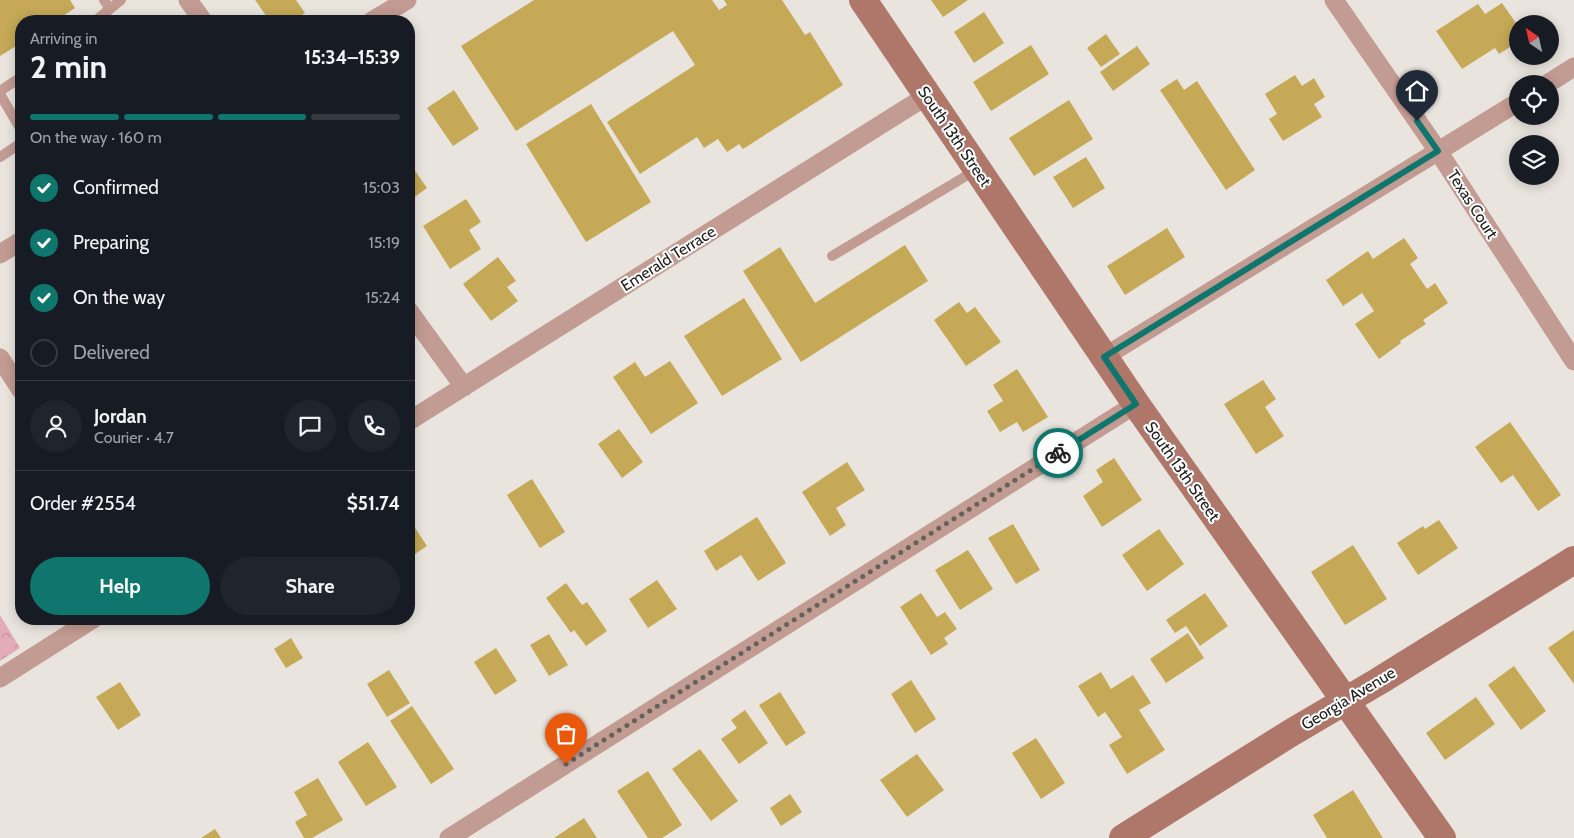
<!DOCTYPE html>
<meta charset="utf-8">
<style>
:root{--surface:#171b24;--page:#20242c;--text:#f1f3f6;--muted:#9ea1a6;--line:#363941;--accent:#0f766e}
body{margin:0;font-family:Cabin,sans-serif;background:var(--page);color:var(--text);height:100vh;display:flex;flex-direction:column;font-size:19px;white-space:nowrap}
*{box-sizing:border-box;margin:0}
p{font-size:16px;color:var(--muted)}
.icon{flex:none;width:28px;height:28px;fill:none;stroke:currentColor;stroke-width:2;stroke-linecap:round;stroke-linejoin:round}
.map{position:relative;flex:1;overflow:hidden}
.drawer{position:absolute;left:15px;top:15px;width:400px;height:610px;display:flex;flex-direction:column;background:var(--surface);border-radius:20px;box-shadow:0 2px 12px #0003}
.drawer>*{flex:none}
.needle{width:32px;rotate:326deg}
.tools{position:absolute;left:1509px;top:15px;display:grid;gap:10px}
.tools a{display:grid;place-items:center;width:50px;height:50px;border-radius:50%;background:var(--surface);box-shadow:0 2px 12px #0003;font-size:25px}
.pin{position:absolute;display:grid;place-items:center;width:42px;height:42px;color:#fff;margin:-51px -21px;border-radius:50% 50% 50% 0;rotate:-45deg;box-shadow:0 0 5px #0007}
.pin .icon{rotate:45deg}
.courier{position:absolute;display:grid;place-items:center;width:50px;height:50px;margin:-25px;border:4px solid #0f766e;border-radius:50%;background:#fff;color:#222;box-shadow:0 1px 6px #0007}
.headline em{font-style:normal;font-weight:800}
.headline div{display:flex;flex-direction:column-reverse}
.headline{display:flex;align-items:center;justify-content:space-between;height:85px;padding:0 15px}
h1{font-size:32px;font-weight:800;line-height:38px}
.bar{display:grid;grid-template-columns:repeat(4,1fr);gap:8px 5px;align-content:center;height:60px;padding:0 15px}
.bar i{height:6px;border-radius:4px;background:var(--line)}
.bar .active{background:var(--accent)}
.bar p{grid-column:span 4}
.line{display:flex;align-items:center;gap:12px;padding:0 15px;border-top:1px solid var(--line)}
.line div{flex:1}
.round{display:grid;place-items:center;flex:none;width:52px;height:52px;border-radius:26px;background:var(--page)}
ol{padding:0 15px;list-style:none}
li{display:flex;align-items:center;gap:15px;height:55px}
li p{margin-inline-start:auto}
li .icon{padding:5px;border-radius:50%;background:var(--accent);color:#fff;stroke-width:4}
li:last-child{color:var(--muted)}
li i{width:28px;height:28px;border:2px solid var(--line);border-radius:50%}
.button{display:flex;gap:10px;margin-top:auto;padding:10px 15px}
.button a{flex:1;height:58px;border-radius:30px;background:var(--accent);color:#fff;font-size:20px;font-weight:800;line-height:58px;text-align:center}
.button a+a{background:var(--page);color:var(--text)}
.map>svg:first-child{display:block}
</style>
<div class="map">
<svg width="1574" height="838" viewBox="0 0 1574 838">
<defs>
<pattern id="forest-crowns" width="20" height="18" patternUnits="userSpaceOnUse" patternTransform="scale(1.25)"><rect width="20" height="18" fill="#e3acb6"/><path d="M2 6a3 3 0 1 1 6 0M12 15a3 3 0 1 1 6 0" fill="none" stroke="#c2939c"/></pattern>
</defs>
<rect width="100%" height="100%" fill="#eae4de"/>
<path fill="url(#forest-crowns)" d="M0,615L20,648L0,661Z"/>
<path fill="#c5a957" d="M0,0H70L75,8L55,21H21V43L0,56Z
M255,0H296L305,13L294,21H270Z
M534,0H712L719,10L727,5L724,0H782L805,35L810,32L843,85L743,149L739,144L727,152L718,139L704,148L697,137L640,174L607,122L695,65L673,31L516,131L461,46Z
M931,0H968L943,17Z
M1502,3L1518,26V42L1499,54L1495,48L1462,69L1436,31L1478,4L1485,14Z
M984,12L1004,43L974,63L954,32Z
M1106,34L1120,54L1101,67L1087,48Z
M1031,45L1049,74L991,111L973,82Z
M1137,46L1150,64L1113,91L1100,72Z
M1295,75L1302,86L1314,78L1325,97L1314,104L1322,117L1283,141L1269,119L1277,114L1265,94Z
M1177,79L1184,90L1197,81L1255,170L1226,190L1160,90Z
M454,90L479,129L453,146L427,108Z
M1069,100L1093,139L1034,176L1009,138Z
M591,104L651,202L586,242L526,144Z
M1086,157L1105,188L1073,208L1053,177Z
M409,162L427,188L409,201Z
M466,199L481,222L469,230L481,249L450,269L423,226Z
M1167,228L1185,257L1125,295L1107,266Z
M1404,238L1418,258L1410,264L1427,289L1435,283L1448,303L1423,320L1426,324L1400,341L1401,343L1379,359L1355,324L1374,311L1362,293L1343,306L1326,280L1368,251L1373,259Z
M905,245L928,281L801,362L743,271L780,247L815,303Z
M498,257L516,281L507,287L518,301L491,321L463,284Z
M744,298L782,359L722,396L684,336Z
M959,302L967,313L975,307L1001,342L966,366L934,320Z
M670,361L698,403L651,434L613,377L635,362L645,377Z
M1017,369L1048,417L1023,432L1017,422L1000,432L987,411L1003,401L993,385Z
M1263,380L1276,399L1265,407L1284,436L1256,454L1224,404Z
M1510,422L1561,495L1538,511L1513,475L1501,483L1475,447Z
M619,429L643,462L622,478L598,444Z
M1114,458L1142,500L1102,527L1083,496L1103,482L1096,470Z
M847,462L865,490L836,508L846,525L830,536L802,492Z
M532,479L565,532L540,548L507,495Z
M757,517L786,563L758,581L741,555L716,571L704,551Z
M409,519L427,546L409,558Z
M1439,520L1458,548L1418,575L1397,543L1423,526L1425,529Z
M1013,524L1040,570L1016,584L988,538Z
M1159,529L1184,564L1147,591L1122,555Z
M1353,545L1387,599L1345,625L1311,572Z
M968,550L993,589L960,610L935,570Z
M657,580L677,609L648,628L629,599Z
M566,583L582,605L587,602L607,631L586,646L574,630L571,633L546,598Z
M921,593L937,617L945,612L957,629L944,638L948,644L931,655L900,607Z
M1205,593L1228,626L1200,646L1186,626L1175,633L1166,620Z
M1574,630V684L1548,648Z
M1188,633L1204,658L1166,683L1150,659Z
M549,634L568,665L549,676L530,645Z
M291,638L303,658L286,668L274,649Z
M496,648L517,681L495,695L474,662Z
M1514,666L1546,711L1521,730L1488,685Z
M389,670L410,703L387,717L367,684Z
M1101,672L1111,689L1133,675L1151,703L1139,710L1165,750L1127,774L1109,745L1122,737L1105,712L1098,717L1078,686Z
M911,680L936,719L915,733L891,694Z
M120,682L141,715L118,730L96,697Z
M780,692L806,733L786,746L759,705Z
M1476,697L1495,724L1445,760L1426,733Z
M412,706L454,769L431,784L390,721Z
M745,710L768,743L739,764L721,739L737,728L731,720Z
M1036,738L1065,783L1041,799L1012,753Z
M368,742L397,787L366,806L338,762Z
M700,749L738,801L711,821L672,769Z
M917,754L944,790L907,817L880,780Z
M648,771L682,825L662,838H648L617,791Z
M318,778L343,820L312,838H304L295,822L307,815L294,792Z
M1353,790L1383,838H1327L1313,815Z
M790,794L802,812L781,826L770,808Z
M584,818L597,838H554Z
M215,829L221,838H201Z"/>
<g fill="none" stroke-linecap="round" stroke-linejoin="round">
<path stroke="#c29b92" stroke-width="10" d="M104,0L110,9
M95,21L121,0
M0,91L21,77
M0,94L21,130
M0,157L21,143
M832,256L976,170"/>
<path stroke="#c29b92" stroke-width="19" d="M188,0L203,21
M1334,0L1438,151L1574,361
M372,21L407,0
M1547,84L1574,67
M0,254L21,241
M409,311L464,387
M1104,357L1518,102
M0,358L21,390
M409,421L928,95
M0,678L93,619
M449,838L1136,404"/>
<path stroke="#ae776a" stroke-width="28" d="M863,0L1136,404L1442,838
M1123,838L1289,734L1379,681L1574,560"/>
</g>
<g fill="none" stroke-linecap="round" stroke-linejoin="round">
<path stroke="#65615e" stroke-width="5" stroke-dasharray="0 9" d="M566,764L1058,453"/>
<path stroke="#0f766e" stroke-width="6" d="M1058,453L1136,404L1104,357L1438,151L1417,121"/>
</g>
<g text-anchor="middle" stroke-width="4" stroke-linejoin="round" paint-order="stroke">
<g font-size="16" fill="#1d1b19" stroke="#fff">
<text transform="translate(955 136) rotate(56)" y="6">South 13th Street</text>
<text transform="translate(1473 204) rotate(57)" y="6">Texas Court</text>
<text transform="translate(668 258) rotate(-32)" y="6">Emerald Terrace</text>
<text transform="translate(1183 471) rotate(55)" y="6">South 13th Street</text>
<text transform="translate(1348 698) rotate(-31)" y="6">Georgia Avenue</text>
</g>
</g>
</svg>
<div class="tools">
<a><svg class="needle" viewBox="-14 -14 28 28"><path d="M0-13l5 13h-10z" fill="#e53935"/><path d="M0 13l5-13h-10z" fill="#9ea1a6"/></svg></a>
<a><svg class="icon" aria-label="locate" viewBox="0 0 24 24"><circle cx="12" cy="12" r="6"/><path d="M12 2v4M12 18v4M2 12h4M18 12h4"/></svg></a>
<a><svg class="icon" aria-label="layers" viewBox="0 0 24 24"><path d="M12 4l9 5-9 5-9-5zM3 14l9 5 9-5"/></svg></a>
</div>
<div class="pin" style="left:566px;top:764px;background:#ea580c"><svg class="icon" aria-label="bag" viewBox="0 0 24 24"><path d="M5 8h14l-1 12H6zM9 8a3 3 0 0 1 6 0"/></svg></div>
<div class="pin" style="left:1417px;top:121px;background:#1f2937"><svg class="icon" aria-label="home" viewBox="0 0 24 24"><path d="M3 11l9-7 9 7M6 9v11h12V9"/></svg></div>
<div class="courier" style="left:1058px;top:453px"><svg class="icon" aria-label="bike" viewBox="0 0 24 24"><circle cx="6" cy="16" r="4"/><circle cx="18" cy="16" r="4"/><path d="M6 16l4-8h5l3 8M10 8l3 8H6M13 5h3"/></svg></div>
<section class="drawer">
<div class="headline"><div><h1>2 min</h1><p>Arriving in</p></div><em>15:34–15:39</em></div>
<div class="bar"><i class="active"></i><i class="active"></i><i class="active"></i><i></i><p>On the way · 160 m</p></div>
<ol>
<li><svg class="icon" aria-label="check" viewBox="0 0 24 24"><path d="M5 12l5 5 9-10"/></svg>Confirmed<p>15:03</p></li>
<li><svg class="icon" aria-label="check" viewBox="0 0 24 24"><path d="M5 12l5 5 9-10"/></svg>Preparing<p>15:19</p></li>
<li><svg class="icon" aria-label="check" viewBox="0 0 24 24"><path d="M5 12l5 5 9-10"/></svg>On the way<p>15:24</p></li>
<li><i></i>Delivered</li>
</ol>
<div class="line" style="height:90px"><a class="round"><svg class="icon" aria-label="person" viewBox="0 0 24 24"><circle cx="12" cy="8" r="4"/><path d="M4 21q1-7 8-7t8 7"/></svg></a><div><b>Jordan</b><p>Courier · 4.7</p></div><a class="round"><svg class="icon" aria-label="chat" viewBox="0 0 24 24"><path d="M4 5h16v11H9l-5 4z"/></svg></a><a class="round"><svg class="icon" aria-label="phone" viewBox="0 0 24 24"><path d="M5 4h4l2 5-3 2q2 4 5 5l2-3 5 2v4C11 20 4 13 5 4z"/></svg></a></div>
<div class="line" style="height:65px"><div>Order #2554</div><b>$51.74</b></div>
<div class="button"><a>Help</a><a>Share</a></div>
</section>
</div>
